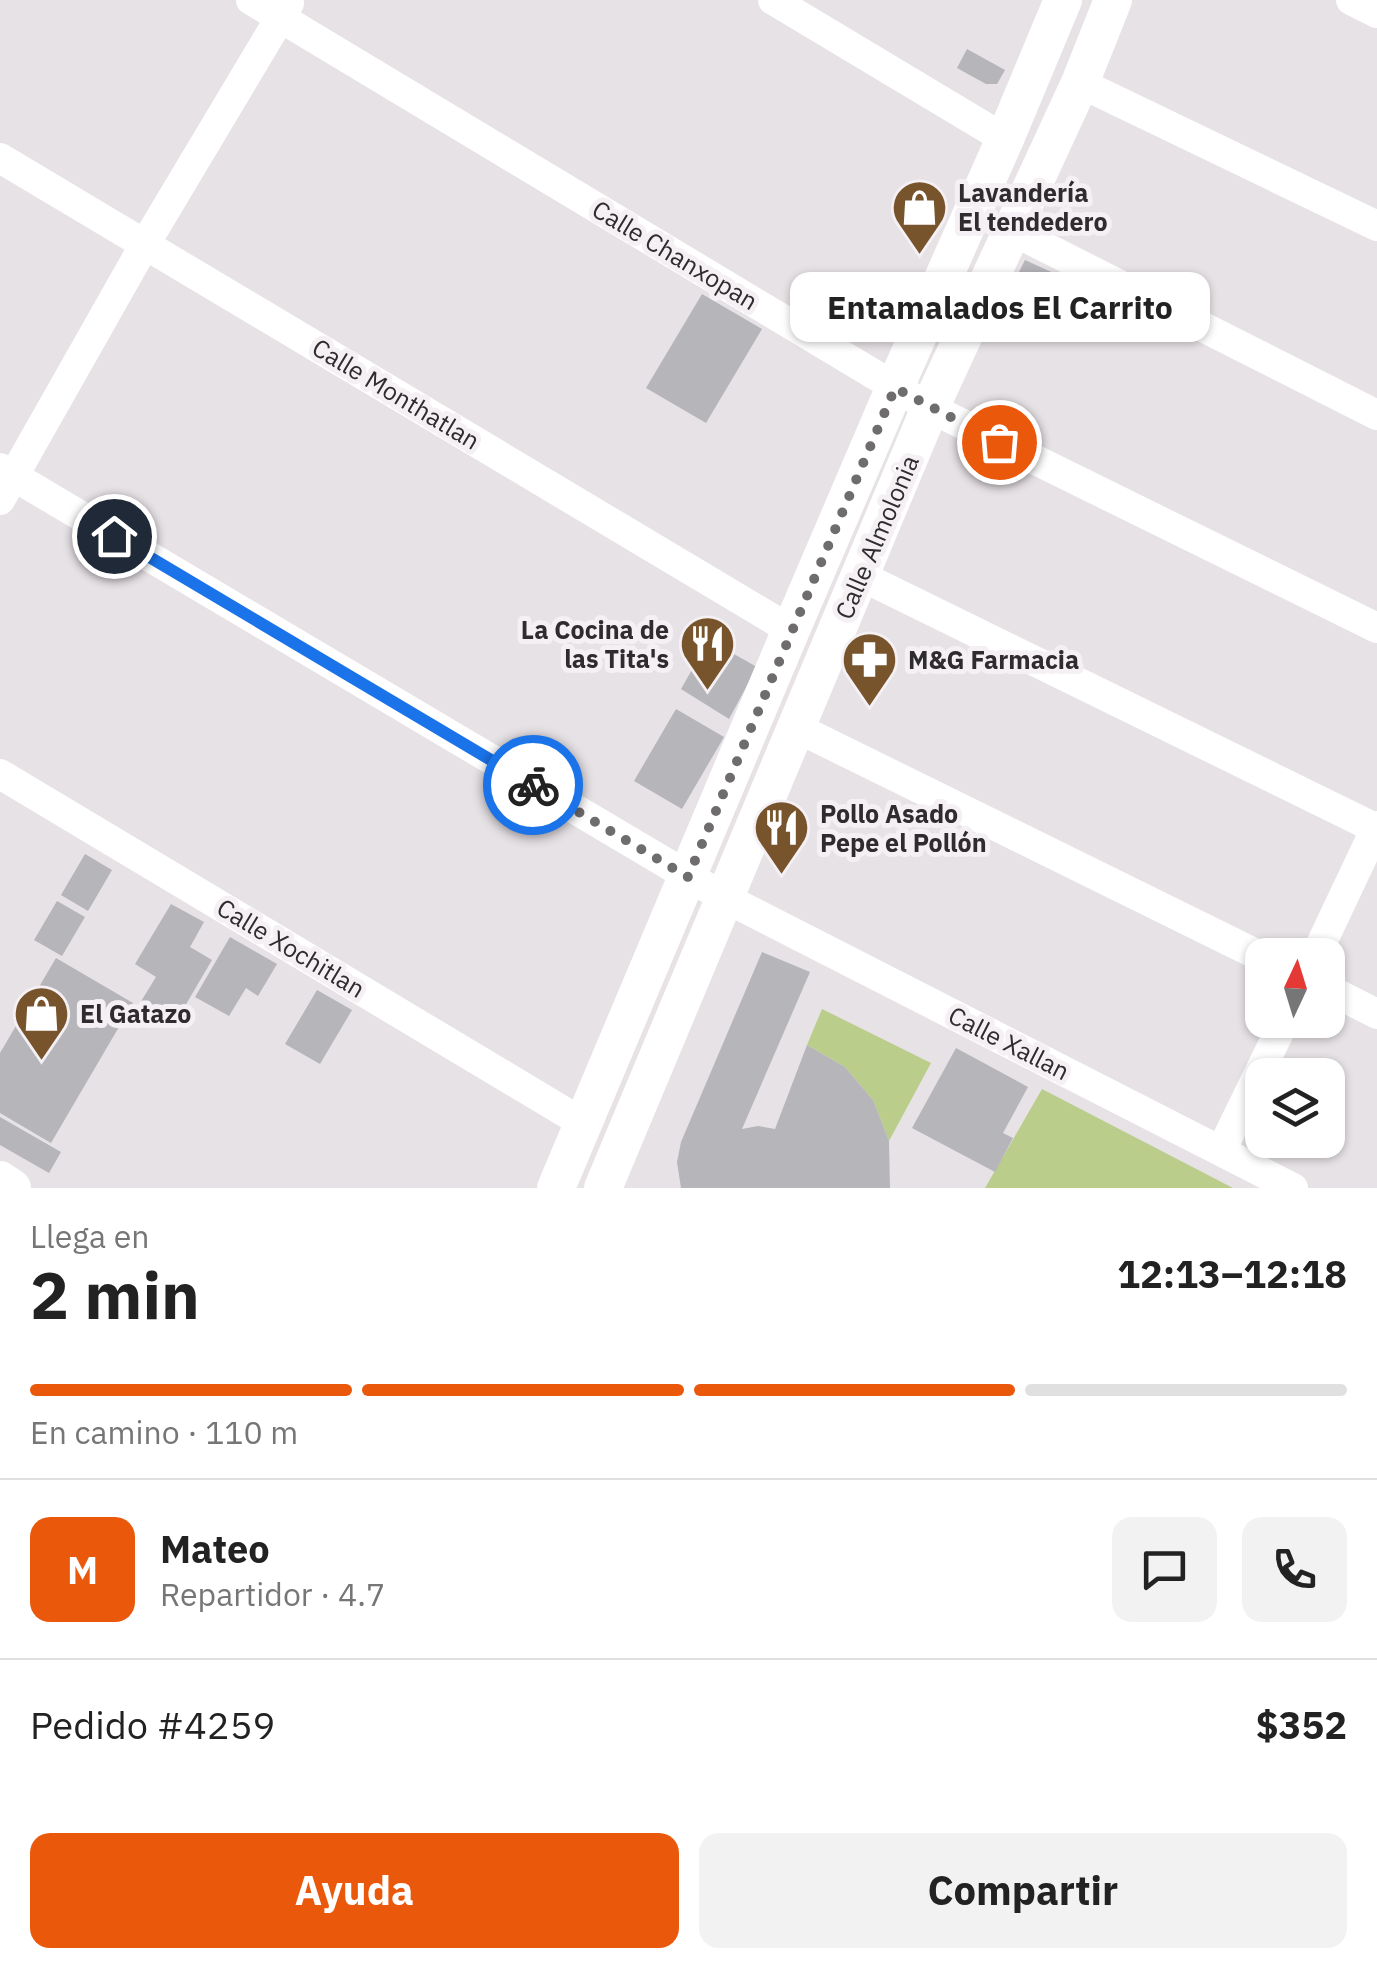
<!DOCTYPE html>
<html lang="es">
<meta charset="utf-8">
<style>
:root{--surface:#fff;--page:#f2f2f2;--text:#222;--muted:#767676;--line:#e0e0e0;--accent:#ea580c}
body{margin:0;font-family:"IBM Plex Sans",sans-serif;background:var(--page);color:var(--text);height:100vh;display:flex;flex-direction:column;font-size:38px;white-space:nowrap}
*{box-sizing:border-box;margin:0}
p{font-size:32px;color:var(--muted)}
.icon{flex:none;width:55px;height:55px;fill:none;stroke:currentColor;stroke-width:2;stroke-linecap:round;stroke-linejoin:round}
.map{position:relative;height:1188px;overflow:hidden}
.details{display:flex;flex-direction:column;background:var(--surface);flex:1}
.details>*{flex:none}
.needle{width:65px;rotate:4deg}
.controls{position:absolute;left:1245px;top:938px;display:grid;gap:20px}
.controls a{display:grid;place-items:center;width:100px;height:100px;border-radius:20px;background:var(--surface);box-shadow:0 2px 8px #0004;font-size:50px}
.pin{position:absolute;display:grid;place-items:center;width:85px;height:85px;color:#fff;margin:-42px;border:5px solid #fff;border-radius:50%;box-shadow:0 2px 10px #0007}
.courier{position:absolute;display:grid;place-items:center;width:100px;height:100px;margin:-50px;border:8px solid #1a73e8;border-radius:50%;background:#fff;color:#222;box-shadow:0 2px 12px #0007}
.bubble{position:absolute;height:70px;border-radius:20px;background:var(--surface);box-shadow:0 2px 8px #0004;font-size:32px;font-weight:800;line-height:70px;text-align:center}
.overview em{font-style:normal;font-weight:800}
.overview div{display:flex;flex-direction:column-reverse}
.overview{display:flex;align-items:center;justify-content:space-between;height:170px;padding:0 30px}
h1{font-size:65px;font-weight:800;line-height:75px}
.bar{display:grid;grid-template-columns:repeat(4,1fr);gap:15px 10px;align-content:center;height:120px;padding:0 30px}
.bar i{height:12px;border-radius:8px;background:var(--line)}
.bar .selected{background:var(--accent)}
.bar p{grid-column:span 4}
.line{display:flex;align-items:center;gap:25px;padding:0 30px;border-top:2px solid var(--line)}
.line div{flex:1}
.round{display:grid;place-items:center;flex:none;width:105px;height:105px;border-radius:20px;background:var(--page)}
.action{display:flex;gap:20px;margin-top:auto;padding:20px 30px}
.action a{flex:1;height:115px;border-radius:20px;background:var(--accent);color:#fff;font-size:40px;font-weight:800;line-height:115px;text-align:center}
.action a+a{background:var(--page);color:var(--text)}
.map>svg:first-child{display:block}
</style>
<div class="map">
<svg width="1377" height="1188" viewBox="0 0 1377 1188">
<rect width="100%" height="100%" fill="#e7e2e6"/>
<path fill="#bacd8a" d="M822,1009L931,1063L889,1141L873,1100L845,1067L807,1045Z
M1042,1089L1233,1188H985Z"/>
<path fill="#b5b5ba" d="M967,49L1005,70L997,84H986L957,68Z
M1025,260L1060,276L1030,337L995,320Z
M702,294L762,329L706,423L646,388Z
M709,640L757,667L729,719L681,689Z
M676,709L724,737L682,809L634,781Z
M85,854L112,870L88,911L61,895Z
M57,901L85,917L62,956L34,940Z
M171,904L204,922L190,947L212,960L175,1023L140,1003L156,977L135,964Z
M230,937L277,964L258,996L246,988L229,1016L195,997Z
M762,952L810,972L742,1129L758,1126L775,1129L807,1045L845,1067L873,1100L889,1141L890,1188H681L677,1162L681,1142Z
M56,958L133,1003L51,1143L0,1113V1053Z
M317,990L352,1010L320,1064L285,1044Z
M956,1048L1028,1087L1003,1133L1013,1138L995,1172L912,1128Z
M0,1117L61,1152L49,1173L0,1145Z"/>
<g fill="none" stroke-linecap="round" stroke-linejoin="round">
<path stroke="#fff" stroke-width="30" d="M251,0L930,408L1377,628
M773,0L1005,139
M1351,0L1377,13
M1080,83L1377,226
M0,158L791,630
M1011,230L1377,415
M0,468L725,898L1293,1188
M0,500L145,244L289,3
M861,576L1377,829
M795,727L1262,957
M0,774L583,1123
M1316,955L1377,826
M1328,989L1377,1014
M1221,1151L1285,1020"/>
<path stroke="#fff" stroke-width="38" d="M0,1180L12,1188
M556,1188L791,630L895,387L1005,139L1063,0
M603,1188L930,408L1080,83L1113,0"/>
</g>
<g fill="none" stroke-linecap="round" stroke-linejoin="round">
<path stroke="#6f6c6e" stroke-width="10" stroke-dasharray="0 18" d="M533,785L688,877L895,388L999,442"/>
<path stroke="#1a73e8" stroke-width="12" d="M114,536L533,785"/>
</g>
<defs>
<symbol id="shop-pin" viewBox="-11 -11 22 30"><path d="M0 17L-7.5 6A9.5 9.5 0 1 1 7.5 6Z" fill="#77542c" stroke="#f4f0f4"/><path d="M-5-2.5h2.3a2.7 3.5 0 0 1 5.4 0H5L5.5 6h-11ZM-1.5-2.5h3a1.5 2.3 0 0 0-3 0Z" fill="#fff"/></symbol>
<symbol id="restaurant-pin" viewBox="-11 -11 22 30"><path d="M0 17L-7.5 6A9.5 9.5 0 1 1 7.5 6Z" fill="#77542c" stroke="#f4f0f4"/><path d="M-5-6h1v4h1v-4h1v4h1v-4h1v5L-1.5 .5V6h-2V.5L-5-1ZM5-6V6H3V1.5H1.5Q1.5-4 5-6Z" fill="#fff"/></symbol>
<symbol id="pharmacy-pin" viewBox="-11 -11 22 30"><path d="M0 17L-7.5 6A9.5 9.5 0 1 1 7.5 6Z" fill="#77542c" stroke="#f4f0f4"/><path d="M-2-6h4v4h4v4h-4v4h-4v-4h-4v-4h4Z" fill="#fff"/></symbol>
</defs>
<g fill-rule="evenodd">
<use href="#shop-pin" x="888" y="176" width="63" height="86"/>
<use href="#restaurant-pin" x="676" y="612" width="63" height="86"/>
<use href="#pharmacy-pin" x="838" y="628" width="63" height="86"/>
<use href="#restaurant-pin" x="750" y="796" width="63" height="86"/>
<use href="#shop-pin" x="10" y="982" width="63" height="86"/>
</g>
<g text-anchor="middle" stroke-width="10" stroke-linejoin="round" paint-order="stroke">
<g font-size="25" font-weight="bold" fill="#2e2c2e" stroke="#f4f0f4" text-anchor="start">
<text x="958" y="202">Lavandería<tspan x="958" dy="29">El tendedero</tspan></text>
<text x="669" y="639" text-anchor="end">La Cocina de<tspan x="669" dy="29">las Tita's</tspan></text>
<text x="908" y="669">M&amp;G Farmacia</text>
<text x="820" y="823">Pollo Asado<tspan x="820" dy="29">Pepe el Pollón</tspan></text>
<text x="80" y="1023">El Gatazo</text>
</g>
<g font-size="25" fill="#2e2c2e" stroke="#f4f0f4">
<text transform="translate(675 255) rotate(31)" y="9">Calle Chanxopan</text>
<text transform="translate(396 394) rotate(31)" y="9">Calle Monthatlan</text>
<text transform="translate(877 537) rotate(-67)" y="9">Calle Almolonia</text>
<text transform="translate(291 948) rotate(31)" y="9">Calle Xochitlan</text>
<text transform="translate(1009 1043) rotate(27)" y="9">Calle Xallan</text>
</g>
</g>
</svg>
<div class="controls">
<a><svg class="needle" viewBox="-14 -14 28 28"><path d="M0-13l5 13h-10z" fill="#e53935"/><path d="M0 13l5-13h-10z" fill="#767676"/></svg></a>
<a><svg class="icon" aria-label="layers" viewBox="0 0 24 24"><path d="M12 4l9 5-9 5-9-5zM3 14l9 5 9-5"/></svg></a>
</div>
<div class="pin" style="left:999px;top:442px;background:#ea580c"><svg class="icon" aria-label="bag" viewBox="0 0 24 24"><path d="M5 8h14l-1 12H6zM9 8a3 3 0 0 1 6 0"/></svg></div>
<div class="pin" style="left:114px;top:536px;background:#1f2937"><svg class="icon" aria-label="home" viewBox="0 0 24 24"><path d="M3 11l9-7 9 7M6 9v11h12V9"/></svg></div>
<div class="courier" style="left:533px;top:785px"><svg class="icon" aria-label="bike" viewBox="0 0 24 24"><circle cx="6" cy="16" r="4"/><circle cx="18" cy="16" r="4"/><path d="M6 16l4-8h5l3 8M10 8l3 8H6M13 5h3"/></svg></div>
<div class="bubble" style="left:790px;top:272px;width:420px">Entamalados El Carrito</div>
</div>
<section class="details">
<div class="overview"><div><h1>2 min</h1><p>Llega en</p></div><em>12:13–12:18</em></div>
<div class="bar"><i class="selected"></i><i class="selected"></i><i class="selected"></i><i></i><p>En camino · 110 m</p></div>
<div class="line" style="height:180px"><b class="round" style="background:var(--accent);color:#fff">M</b><div><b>Mateo</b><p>Repartidor · 4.7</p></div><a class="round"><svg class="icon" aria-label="chat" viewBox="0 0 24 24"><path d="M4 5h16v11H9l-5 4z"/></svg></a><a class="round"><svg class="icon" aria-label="phone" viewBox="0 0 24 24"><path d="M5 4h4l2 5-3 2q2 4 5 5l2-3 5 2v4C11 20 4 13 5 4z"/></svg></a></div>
<div class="line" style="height:130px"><div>Pedido #4259</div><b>$352</b></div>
<div class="action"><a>Ayuda</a><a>Compartir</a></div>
</section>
